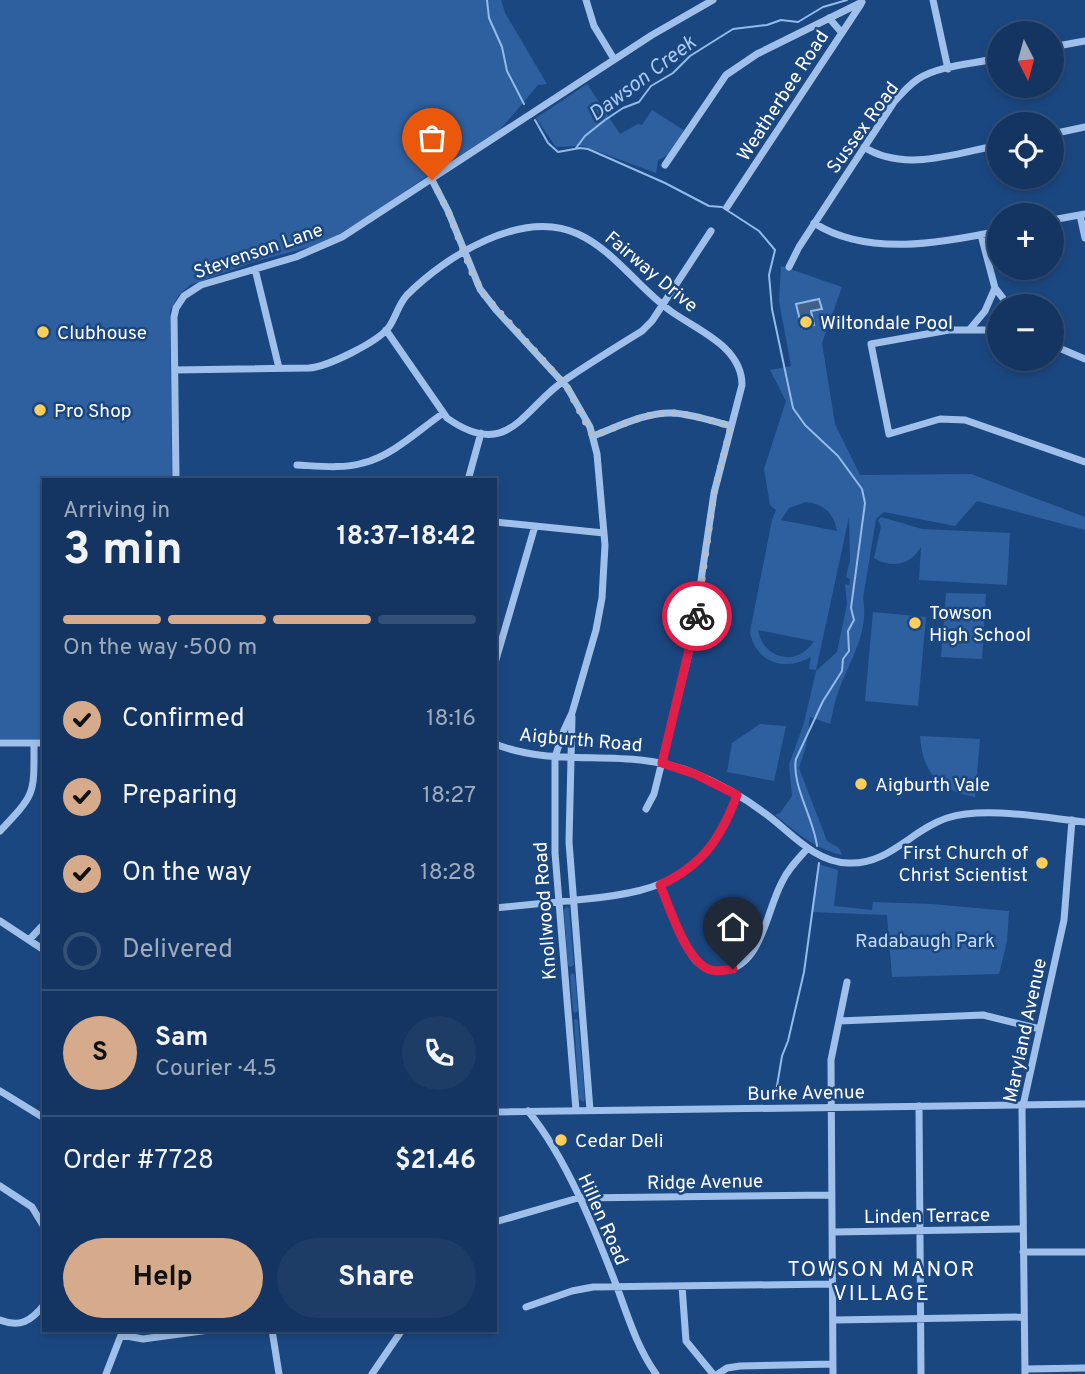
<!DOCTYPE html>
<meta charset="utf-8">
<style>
:root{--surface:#143561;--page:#1d3d67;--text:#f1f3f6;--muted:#9dabbd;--line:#335076;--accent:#d6ab8b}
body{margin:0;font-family:Overpass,sans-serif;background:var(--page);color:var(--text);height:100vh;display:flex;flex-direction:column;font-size:26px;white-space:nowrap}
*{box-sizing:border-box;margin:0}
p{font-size:23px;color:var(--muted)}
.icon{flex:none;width:38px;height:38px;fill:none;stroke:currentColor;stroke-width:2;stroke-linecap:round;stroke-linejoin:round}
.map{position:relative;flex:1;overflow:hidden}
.drawer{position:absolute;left:42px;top:478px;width:455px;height:854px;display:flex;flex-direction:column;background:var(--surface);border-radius:0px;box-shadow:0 4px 10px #0003,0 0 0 2px var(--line)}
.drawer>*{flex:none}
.needle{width:46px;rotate:174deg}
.buttons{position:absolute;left:987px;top:21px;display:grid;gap:14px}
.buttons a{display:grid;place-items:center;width:77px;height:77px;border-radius:50%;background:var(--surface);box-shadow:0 4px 10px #0003,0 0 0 2px var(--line);font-size:35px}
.pin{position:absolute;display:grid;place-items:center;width:60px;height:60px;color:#fff;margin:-72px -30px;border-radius:50% 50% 50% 0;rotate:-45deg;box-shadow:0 0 7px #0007}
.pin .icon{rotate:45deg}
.courier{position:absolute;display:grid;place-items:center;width:70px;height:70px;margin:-35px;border:5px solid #e11d48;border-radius:50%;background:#fff;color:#222;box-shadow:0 2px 9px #0007}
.overview em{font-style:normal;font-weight:700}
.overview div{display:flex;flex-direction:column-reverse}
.overview{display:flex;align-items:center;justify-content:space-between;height:119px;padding:0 21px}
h1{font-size:46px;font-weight:700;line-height:52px}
.bar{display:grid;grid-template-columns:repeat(4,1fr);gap:10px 7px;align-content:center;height:84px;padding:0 21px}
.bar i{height:9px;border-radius:5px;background:var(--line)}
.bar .active{background:var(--accent)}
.bar p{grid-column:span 4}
.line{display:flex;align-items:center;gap:18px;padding:0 21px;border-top:2px solid var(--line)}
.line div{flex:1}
.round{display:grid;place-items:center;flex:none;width:74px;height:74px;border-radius:37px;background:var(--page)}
ol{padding:0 21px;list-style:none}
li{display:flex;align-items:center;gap:21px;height:77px}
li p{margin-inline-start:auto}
li .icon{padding:7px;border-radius:50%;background:var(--accent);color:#111;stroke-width:4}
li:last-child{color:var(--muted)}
li i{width:38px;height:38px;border:4px solid var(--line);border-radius:50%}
.cta{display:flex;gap:14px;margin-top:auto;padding:14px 21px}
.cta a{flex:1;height:80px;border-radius:42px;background:var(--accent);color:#111;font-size:28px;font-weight:700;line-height:80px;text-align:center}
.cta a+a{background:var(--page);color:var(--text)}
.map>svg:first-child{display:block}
</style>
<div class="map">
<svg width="1085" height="1374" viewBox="0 0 1085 1374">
<rect width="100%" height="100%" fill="#1b4781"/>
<path fill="#2e60a0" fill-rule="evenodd" d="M0,0H501L505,13L547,84L538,85L499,131L420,181L374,213L324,243L254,262L190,285L179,295L170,311L172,479L44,480V739H0Z
M587,84L620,134L638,124L642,125L652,110L685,131L670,154L658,160L656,173L583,146L556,147L536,118Z
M781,266L842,287L822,343L835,424L860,475L971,474L1085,517V530L977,501L955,526L884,512L876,519L863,598C869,631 852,657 840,687C835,698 833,712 830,724L810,717L806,746L799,768L827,841L839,848L842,855C815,849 796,832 775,815L780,813L792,796L789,765L804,723L816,671L837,652L847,604L845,584L849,585L850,579L846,577L850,560L849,517L816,670L809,669L811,657C785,672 756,663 750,632L772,520L776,510L770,505L764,469L786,401L770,370L791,366L779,301ZM806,502C824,504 834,513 837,531L781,520L789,508ZM758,630L813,641H814C797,668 763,659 758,630Z
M881,517L922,529L1010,533L1007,585L919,580L921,547C910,565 892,569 874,558L881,526L878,520Z
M946,593L986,594L982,659L941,657Z
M873,612L926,617L918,706L865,701Z
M760,724L786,726L774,781L727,772L732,743Z
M920,736L980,739L975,797C938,790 923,773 920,736Z
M818,864L838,870L834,906L872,910L873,902L932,904L1009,911L1007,941L999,974L892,977L887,915L811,912Z
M566,907L569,908L574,965L570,967L568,965L564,910Z
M572,973L575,975L578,1011L575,1013L573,1011L570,976Z
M576,1019L578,1021L585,1099L583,1102L579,1099L574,1020Z"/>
<path fill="#40608b" stroke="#92bbec" stroke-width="2" d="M819,299L822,309L811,311L814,325L802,328L796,304Z"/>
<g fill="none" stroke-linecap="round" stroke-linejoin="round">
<path stroke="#92bbec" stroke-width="2" d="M487,0L489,18L502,47L507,71L524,104
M535,120L548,143L558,152L580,148L588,149L665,183L709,206L722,207L759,231L775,250L769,275L772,309L793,408L805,425L838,456L862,489L865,503L851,608L854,620L848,631L849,651L843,659L842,671L823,701L796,759C791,784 814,819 817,846
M576,148L585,136L605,120L623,108L639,102L651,86L673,73L690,56L733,29L767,25L781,20L798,22L823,7L847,0
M775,1098L782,1056L788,1041L804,972L819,863"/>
<path stroke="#9fc0ea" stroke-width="7" d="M586,0L594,26L614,59
M933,0L948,69
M829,18L842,33
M1052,47L1085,41
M1052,134L1085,127
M864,147C904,173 957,153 999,145
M665,165L726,75L757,54L862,2
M432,180L448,211L480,289L497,311L567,387L590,427L597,454L605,545L602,598L596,630L572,713L564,730L555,757V853L576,1110
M727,207L861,4
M1080,215L1085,238
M1052,220L1085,214
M814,223C867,257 942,243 999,231
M981,235L995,288L1009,306
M789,267L799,247L894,102C901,94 909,85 918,79C941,65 973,64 999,58
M255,269L279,368
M970,329L985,311L995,288
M386,330L447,418C509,462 524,407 565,380C590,363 616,347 642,331L652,321L711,231
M999,330H949L871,344L889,434L940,419L965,420L1085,462
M1052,345L1085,359
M175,370L309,368C327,367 378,342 389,327C396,317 398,305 407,295C446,256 522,208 578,234C615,251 639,289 672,312C699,331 742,347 742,385L714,493L692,641L654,794L646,809
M593,436C617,427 646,412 672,413C692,414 712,421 731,426
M297,465C318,466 343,469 363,463C392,456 419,430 442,414
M176,480L174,317L176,308L184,296L201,285L296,257L342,237L652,35L713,0
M468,480L481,433
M495,522L604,533
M495,663L535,526
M572,717L569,842L590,1110
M0,743H44
M495,744C560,770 626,745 694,773C718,783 742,796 763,812C789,830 813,862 848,863C889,865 911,830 947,818C985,806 1046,818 1085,822
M0,831C36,793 34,795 34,743
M660,885C670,907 677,934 691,954C696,963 706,970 717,971C762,972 765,913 782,882C788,869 798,859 808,848
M495,908C526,905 556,902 586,899C667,891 707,874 737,795
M0,921L44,950
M29,940L44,924
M839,1021L983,1015L1040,1029
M0,1091L44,1118
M919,1106L921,1374
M528,1111C566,1157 595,1230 617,1287C628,1317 637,1347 656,1374
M495,1112L1085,1104
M0,1186L32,1207L44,1227
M495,1222L578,1198L832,1195
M832,1232L1023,1229
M1023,1252H1085
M682,1286L686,1341L713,1374
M526,1307L572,1291L593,1287L832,1284
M0,1320C20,1328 31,1321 44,1305
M833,1320L1024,1317
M272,1330L279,1374
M121,1335L143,1339L209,1330
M1025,1369L1085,1368
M106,1374L123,1330
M372,1374L402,1330
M718,1374L727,1368L740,1366L833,1364
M833,1374L831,1060L847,982
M1025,1374L1022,1110L1064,920L1072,820"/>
</g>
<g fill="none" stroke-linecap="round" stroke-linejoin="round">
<path stroke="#afbfd3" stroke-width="7" stroke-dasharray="0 12.6" d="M432,180L448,211L473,275L485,296L567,387L593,436C618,427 646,412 672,413C692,414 712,421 731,426L714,493L697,616"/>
<path stroke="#e11d48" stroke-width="9" d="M697,616L662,763L695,774L737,795C721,838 703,865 660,885C670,907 686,963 711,970C718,972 726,970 733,969"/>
</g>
<g fill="#fccf5b" stroke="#1b4781" stroke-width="2.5">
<circle cx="806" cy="322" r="7"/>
<circle cx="43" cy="332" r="7"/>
<circle cx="40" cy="410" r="7"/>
<circle cx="915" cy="623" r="7"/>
<circle cx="861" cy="784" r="7"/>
<circle cx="1042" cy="863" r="7"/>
<circle cx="561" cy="1140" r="7"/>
</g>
<g text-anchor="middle" stroke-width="5" stroke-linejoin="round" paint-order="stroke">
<g font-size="19" fill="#fff" stroke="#1b4781">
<text transform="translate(782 95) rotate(-57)" y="7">Weatherbee Road</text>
<text transform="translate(862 127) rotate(-54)" y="7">Sussex Road</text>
<text transform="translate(258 250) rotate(-19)" y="7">Stevenson Lane</text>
<text transform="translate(652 271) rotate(40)" y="7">Fairway Drive</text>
<text transform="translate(581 739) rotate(5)" y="7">Aigburth Road</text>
<text transform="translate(544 911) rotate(-94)" y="7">Knollwood Road</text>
<text transform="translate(1024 1030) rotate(-78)" y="7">Maryland Avenue</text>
<text transform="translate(806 1092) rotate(-1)" y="7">Burke Avenue</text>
<text transform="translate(705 1181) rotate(-1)" y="7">Ridge Avenue</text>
<text transform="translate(927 1215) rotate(-1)" y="7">Linden Terrace</text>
<text transform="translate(604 1219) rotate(66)" y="7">Hillen Road</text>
</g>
<g font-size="19" fill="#fff" stroke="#1b4781" text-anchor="start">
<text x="820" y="329">Wiltondale Pool</text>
<text x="57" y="339">Clubhouse</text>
<text x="54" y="417">Pro Shop</text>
<text x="929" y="619">Towson<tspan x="929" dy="22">High School</tspan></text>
<text x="875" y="791">Aigburth Vale</text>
<text x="1028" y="859" text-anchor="end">First Church of<tspan x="1028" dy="22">Christ Scientist</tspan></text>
<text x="575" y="1147">Cedar Deli</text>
</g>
<g font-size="19" fill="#c3dbf8" stroke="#1b4781">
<text x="925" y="947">Radabaugh Park</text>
</g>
<g font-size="21" font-style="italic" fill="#aacaf2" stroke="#1b4781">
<text transform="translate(642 78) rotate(-37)" y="7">Dawson Creek</text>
</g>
<g font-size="21" letter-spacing="2" fill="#fff" stroke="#1b4781">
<text x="882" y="1276">TOWSON MANOR<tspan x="882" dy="24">VILLAGE</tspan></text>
</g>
</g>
</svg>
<div class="buttons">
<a><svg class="needle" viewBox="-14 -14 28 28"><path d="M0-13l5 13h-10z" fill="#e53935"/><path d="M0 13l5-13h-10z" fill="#9dabbd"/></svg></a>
<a><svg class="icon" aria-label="locate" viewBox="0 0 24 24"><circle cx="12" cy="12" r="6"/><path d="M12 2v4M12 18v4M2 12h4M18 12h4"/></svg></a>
<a>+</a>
<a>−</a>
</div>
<div class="pin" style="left:432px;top:180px;background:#ea580c"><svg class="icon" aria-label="bag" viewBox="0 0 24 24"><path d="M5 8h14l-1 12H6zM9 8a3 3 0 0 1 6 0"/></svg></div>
<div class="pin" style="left:733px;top:969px;background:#1f2937"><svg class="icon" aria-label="home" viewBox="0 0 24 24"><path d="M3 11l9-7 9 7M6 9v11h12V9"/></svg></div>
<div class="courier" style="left:697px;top:616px"><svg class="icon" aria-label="bike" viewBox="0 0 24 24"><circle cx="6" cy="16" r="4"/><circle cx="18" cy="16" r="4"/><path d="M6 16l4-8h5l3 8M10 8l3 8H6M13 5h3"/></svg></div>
<section class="drawer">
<div class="overview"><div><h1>3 min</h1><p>Arriving in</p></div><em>18:37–18:42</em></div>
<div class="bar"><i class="active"></i><i class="active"></i><i class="active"></i><i></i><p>On the way · 500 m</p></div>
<ol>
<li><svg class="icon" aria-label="check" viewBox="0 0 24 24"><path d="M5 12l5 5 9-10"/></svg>Confirmed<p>18:16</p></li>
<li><svg class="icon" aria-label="check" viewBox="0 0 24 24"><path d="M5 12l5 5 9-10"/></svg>Preparing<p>18:27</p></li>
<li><svg class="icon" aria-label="check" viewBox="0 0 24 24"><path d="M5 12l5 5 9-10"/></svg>On the way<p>18:28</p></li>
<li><i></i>Delivered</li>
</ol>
<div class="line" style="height:126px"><b class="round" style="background:var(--accent);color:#111">S</b><div><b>Sam</b><p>Courier · 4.5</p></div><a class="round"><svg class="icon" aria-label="phone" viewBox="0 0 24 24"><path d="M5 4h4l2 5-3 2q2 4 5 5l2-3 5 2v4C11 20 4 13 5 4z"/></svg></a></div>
<div class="line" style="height:91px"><div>Order #7728</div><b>$21.46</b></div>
<div class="cta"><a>Help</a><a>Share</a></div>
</section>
</div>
